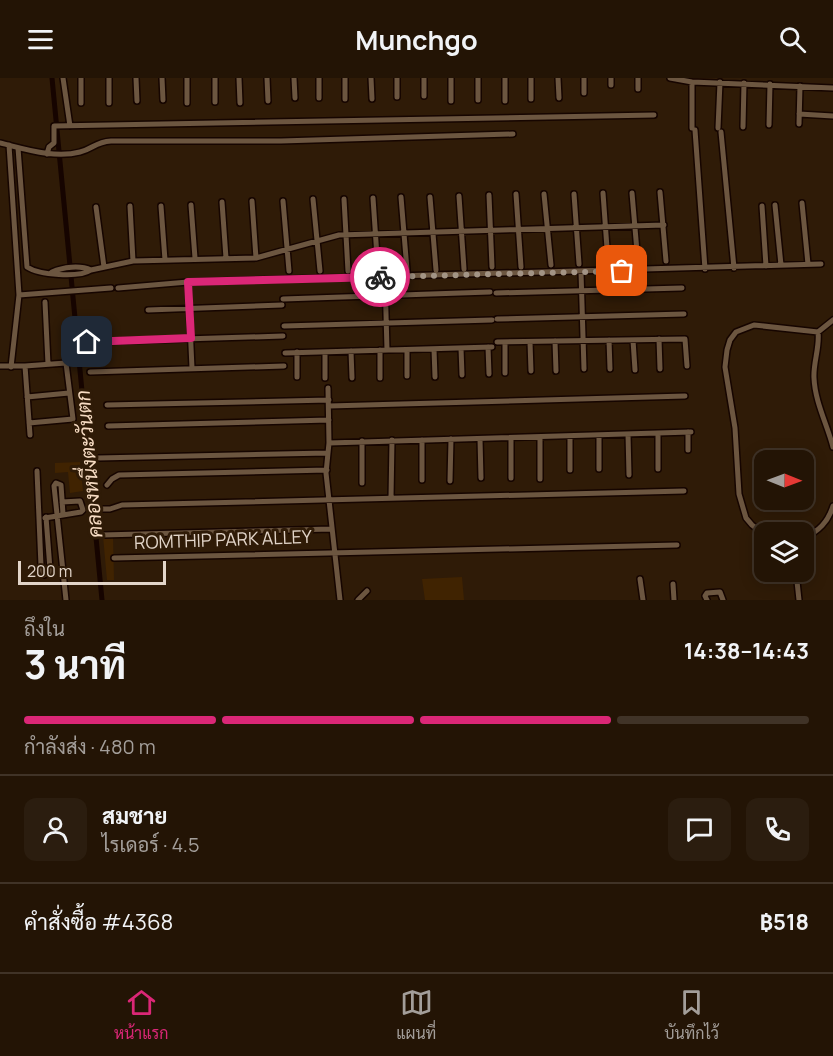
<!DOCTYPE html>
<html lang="th">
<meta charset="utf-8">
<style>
:root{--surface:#231405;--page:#2b1d0f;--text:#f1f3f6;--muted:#a39e9a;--line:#403327;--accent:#db2777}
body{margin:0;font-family:Manrope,Sarabun,sans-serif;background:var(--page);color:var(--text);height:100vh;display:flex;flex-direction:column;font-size:22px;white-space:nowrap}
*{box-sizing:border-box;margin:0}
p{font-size:20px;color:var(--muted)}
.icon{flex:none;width:33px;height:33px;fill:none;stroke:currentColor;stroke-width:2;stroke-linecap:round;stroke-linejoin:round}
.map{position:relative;height:522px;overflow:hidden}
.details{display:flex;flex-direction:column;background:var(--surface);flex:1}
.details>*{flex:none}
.needle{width:39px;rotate:91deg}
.tools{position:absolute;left:754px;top:372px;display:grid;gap:12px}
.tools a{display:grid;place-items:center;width:60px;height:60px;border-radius:12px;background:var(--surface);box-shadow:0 3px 15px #0003,0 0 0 2px var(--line);font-size:30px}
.scale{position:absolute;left:18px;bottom:15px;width:148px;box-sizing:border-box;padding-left:6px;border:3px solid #e2d5c9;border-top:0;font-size:16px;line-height:21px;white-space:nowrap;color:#e2d5c9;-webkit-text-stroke:4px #2f1b07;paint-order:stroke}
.pin{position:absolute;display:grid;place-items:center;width:51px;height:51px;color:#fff;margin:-26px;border-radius:12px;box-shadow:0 3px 9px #0006}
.courier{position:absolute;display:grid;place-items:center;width:60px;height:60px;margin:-30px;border:4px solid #db2777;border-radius:50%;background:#fff;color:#222;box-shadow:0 2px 8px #0007}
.summary em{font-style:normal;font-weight:700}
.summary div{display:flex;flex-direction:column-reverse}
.summary{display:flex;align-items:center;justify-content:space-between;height:102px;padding:0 24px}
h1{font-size:39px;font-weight:700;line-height:45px}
.bar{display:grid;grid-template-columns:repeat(4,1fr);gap:9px 6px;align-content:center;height:72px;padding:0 24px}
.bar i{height:8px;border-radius:4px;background:var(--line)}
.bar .selected{background:var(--accent)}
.bar p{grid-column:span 4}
.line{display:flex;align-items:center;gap:15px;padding:0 24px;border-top:2px solid var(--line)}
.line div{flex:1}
.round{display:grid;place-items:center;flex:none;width:63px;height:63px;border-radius:12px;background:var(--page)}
header{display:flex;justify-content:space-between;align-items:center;height:78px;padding:0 24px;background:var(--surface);font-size:27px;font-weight:700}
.tabs{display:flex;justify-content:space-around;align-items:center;height:84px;border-top:2px solid var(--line);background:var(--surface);font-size:16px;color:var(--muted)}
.tabs a{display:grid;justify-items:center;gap:3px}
.tabs .selected{color:var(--accent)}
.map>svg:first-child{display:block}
</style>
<header><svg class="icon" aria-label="menu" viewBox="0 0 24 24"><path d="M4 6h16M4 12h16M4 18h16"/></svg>Munchgo<svg class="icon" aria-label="search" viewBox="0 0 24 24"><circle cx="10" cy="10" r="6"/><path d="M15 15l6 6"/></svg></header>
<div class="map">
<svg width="833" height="522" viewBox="0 0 833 522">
<rect width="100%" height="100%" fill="#2f1b07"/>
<path fill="#402301" d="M80,384L83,413L70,415L68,394L55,395V385Z
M103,458H113L114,502H107Z
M462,499L464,522H425L422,501Z"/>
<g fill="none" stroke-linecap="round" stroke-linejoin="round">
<path stroke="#160400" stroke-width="5" d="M52,0L102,522"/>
<defs>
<path id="minor" d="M63,0L70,48
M81,0V25
M136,0L137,23
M162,0L163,22
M187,0V25
M239,0L240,25
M267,0L268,23
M294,0L295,20
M319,0V20
M345,0V21
M371,0L372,21
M424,0V18
M478,0V22
M531,0V21
M558,0L559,20
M584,0V15
M611,0V7
M638,0V11
M670,0L692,4L833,10
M397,19V0
M451,23V0
M505,23V0
M215,24V0
M109,25V0
M799,36L833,38
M799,46L800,8
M769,47L770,6
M743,49L744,5
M692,50V4
M718,50L720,4
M695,52L705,191
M721,54L734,190
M0,65C25,71 55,81 80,74C93,71 95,64 111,63H281L513,56
M9,67L19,217L11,289
M18,70L27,189C39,197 79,200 91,192L133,183L256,180L339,157L664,147
M47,76L49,69L54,65V48L654,37
M660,114L666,183
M603,115L608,184
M632,115L638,185
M516,116L521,189
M544,116L551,187
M574,116L579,186
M489,117L492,189
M459,118L464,191
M401,119L407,192
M430,119L436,192
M373,120L378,193
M313,121L320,193
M344,121L348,193
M252,123L256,180
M283,123L289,193
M222,124L226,180
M802,125L808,186
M191,127L195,180
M775,127L781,187
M130,128L133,183
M161,128L165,182
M762,128L766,188
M96,129L104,189
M52,194C63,189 80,187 91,192
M581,194L584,291
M385,199L387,272
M188,204L192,290
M118,210L188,204L821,186
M496,215L682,210
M19,217L111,210
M283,221L490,214
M45,224L48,286
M148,232L282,227
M497,241L684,236
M284,248L492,242
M818,254C820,269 813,285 814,300C815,324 827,346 833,369
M659,261L660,291
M609,262L610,291
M633,262L635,292
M555,263L556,293
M87,264L283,258
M497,264L685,261L687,288
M505,264V295
M530,264L531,293
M488,269L489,296
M461,270L462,297
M434,271L435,299
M380,272V300
M407,272V298
M351,273L352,300
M297,274V299
M325,274V300
M285,275L492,269
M0,288H25L30,357
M25,288L66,285L73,341L29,345
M90,294L284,288
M328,310L329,365L326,395L340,522
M27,319L69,315
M107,327L329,322
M329,328L685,318
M108,348L329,342
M688,354V372
M658,355V391
M628,356L629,397
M570,358V392
M511,360V400
M480,361L481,400
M422,362V402
M329,365L691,354
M98,380L328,375
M599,391V357
M37,393L41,488L44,497L49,495L50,491L46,439
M540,401V359
M450,403L451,361
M362,405V363
M107,407L112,401L119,397L327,392
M391,420L392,362
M100,431H110L122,427L684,413
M63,436L61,407L56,405L54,408L66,522
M45,440L81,434L83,432L80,423L62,424
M102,457L331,451
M765,457L752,447L746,440L739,416L735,350L725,289L727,272L730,262L736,254L754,247L818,254L833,242
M804,460C819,453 828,444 833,428
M114,480L677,467
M796,494L799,522
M640,501L643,522
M673,506L674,522
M358,522L367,513
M707,522L705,518L707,515L720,514L723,522"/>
</defs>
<use href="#minor" stroke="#160500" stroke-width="8"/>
<use href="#minor" stroke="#6c5640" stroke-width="5"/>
</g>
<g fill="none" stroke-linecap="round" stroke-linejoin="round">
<path stroke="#a39485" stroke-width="6" stroke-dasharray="0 10.8" d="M380,199L622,193"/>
<path stroke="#db2777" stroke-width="8" d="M87,264L191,260L188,204L380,199"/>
</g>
<g text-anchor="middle" stroke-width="6" stroke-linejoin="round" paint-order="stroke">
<g font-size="18" fill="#e2d5c9" stroke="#2f1b07">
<text transform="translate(223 462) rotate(-2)" y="6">ROMTHIP PARK ALLEY</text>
</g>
<g font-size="20" font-style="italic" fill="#f7dcc3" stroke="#2f1b07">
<text transform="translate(89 386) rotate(-95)" y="7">คลองหนึ่งตะวันตก</text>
</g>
</g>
</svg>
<div class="tools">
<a><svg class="needle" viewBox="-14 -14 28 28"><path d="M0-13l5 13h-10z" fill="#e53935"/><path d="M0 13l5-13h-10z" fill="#a39e9a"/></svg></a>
<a><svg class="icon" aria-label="layers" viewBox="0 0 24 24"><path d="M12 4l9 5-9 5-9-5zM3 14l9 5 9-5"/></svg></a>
</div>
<div class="scale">200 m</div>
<div class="pin" style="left:622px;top:193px;background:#ea580c"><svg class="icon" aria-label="bag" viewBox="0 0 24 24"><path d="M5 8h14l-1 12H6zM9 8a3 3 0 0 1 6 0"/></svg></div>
<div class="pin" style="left:87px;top:264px;background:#1f2937"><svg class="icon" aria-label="home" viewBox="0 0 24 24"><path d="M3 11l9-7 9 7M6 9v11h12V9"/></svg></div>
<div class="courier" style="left:380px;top:199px"><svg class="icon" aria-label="bike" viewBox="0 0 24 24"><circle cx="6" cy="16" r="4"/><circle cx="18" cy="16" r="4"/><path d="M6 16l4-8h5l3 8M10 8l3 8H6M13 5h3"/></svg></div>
</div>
<section class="details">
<div class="summary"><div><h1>3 นาที</h1><p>ถึงใน</p></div><em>14:38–14:43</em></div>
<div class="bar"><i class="selected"></i><i class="selected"></i><i class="selected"></i><i></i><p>กำลังส่ง · 480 m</p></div>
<div class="line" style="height:108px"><a class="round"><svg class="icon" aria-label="person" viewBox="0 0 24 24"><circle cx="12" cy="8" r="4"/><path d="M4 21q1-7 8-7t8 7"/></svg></a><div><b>สมชาย</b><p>ไรเดอร์ · 4.5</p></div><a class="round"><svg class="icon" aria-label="chat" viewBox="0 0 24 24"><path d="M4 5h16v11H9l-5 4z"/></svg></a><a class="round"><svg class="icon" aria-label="phone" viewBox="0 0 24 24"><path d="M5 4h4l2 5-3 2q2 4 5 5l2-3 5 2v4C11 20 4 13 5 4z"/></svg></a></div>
<div class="line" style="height:78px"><div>คำสั่งซื้อ #4368</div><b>฿518</b></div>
</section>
<nav class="tabs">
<a class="selected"><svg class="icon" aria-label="home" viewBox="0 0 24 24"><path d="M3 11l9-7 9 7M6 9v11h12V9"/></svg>หน้าแรก</a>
<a><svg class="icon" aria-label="map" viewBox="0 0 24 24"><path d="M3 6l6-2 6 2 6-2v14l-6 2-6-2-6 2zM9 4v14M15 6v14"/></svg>แผนที่</a>
<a><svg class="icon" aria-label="saved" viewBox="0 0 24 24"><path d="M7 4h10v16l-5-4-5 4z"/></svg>บันทึกไว้</a>
</nav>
